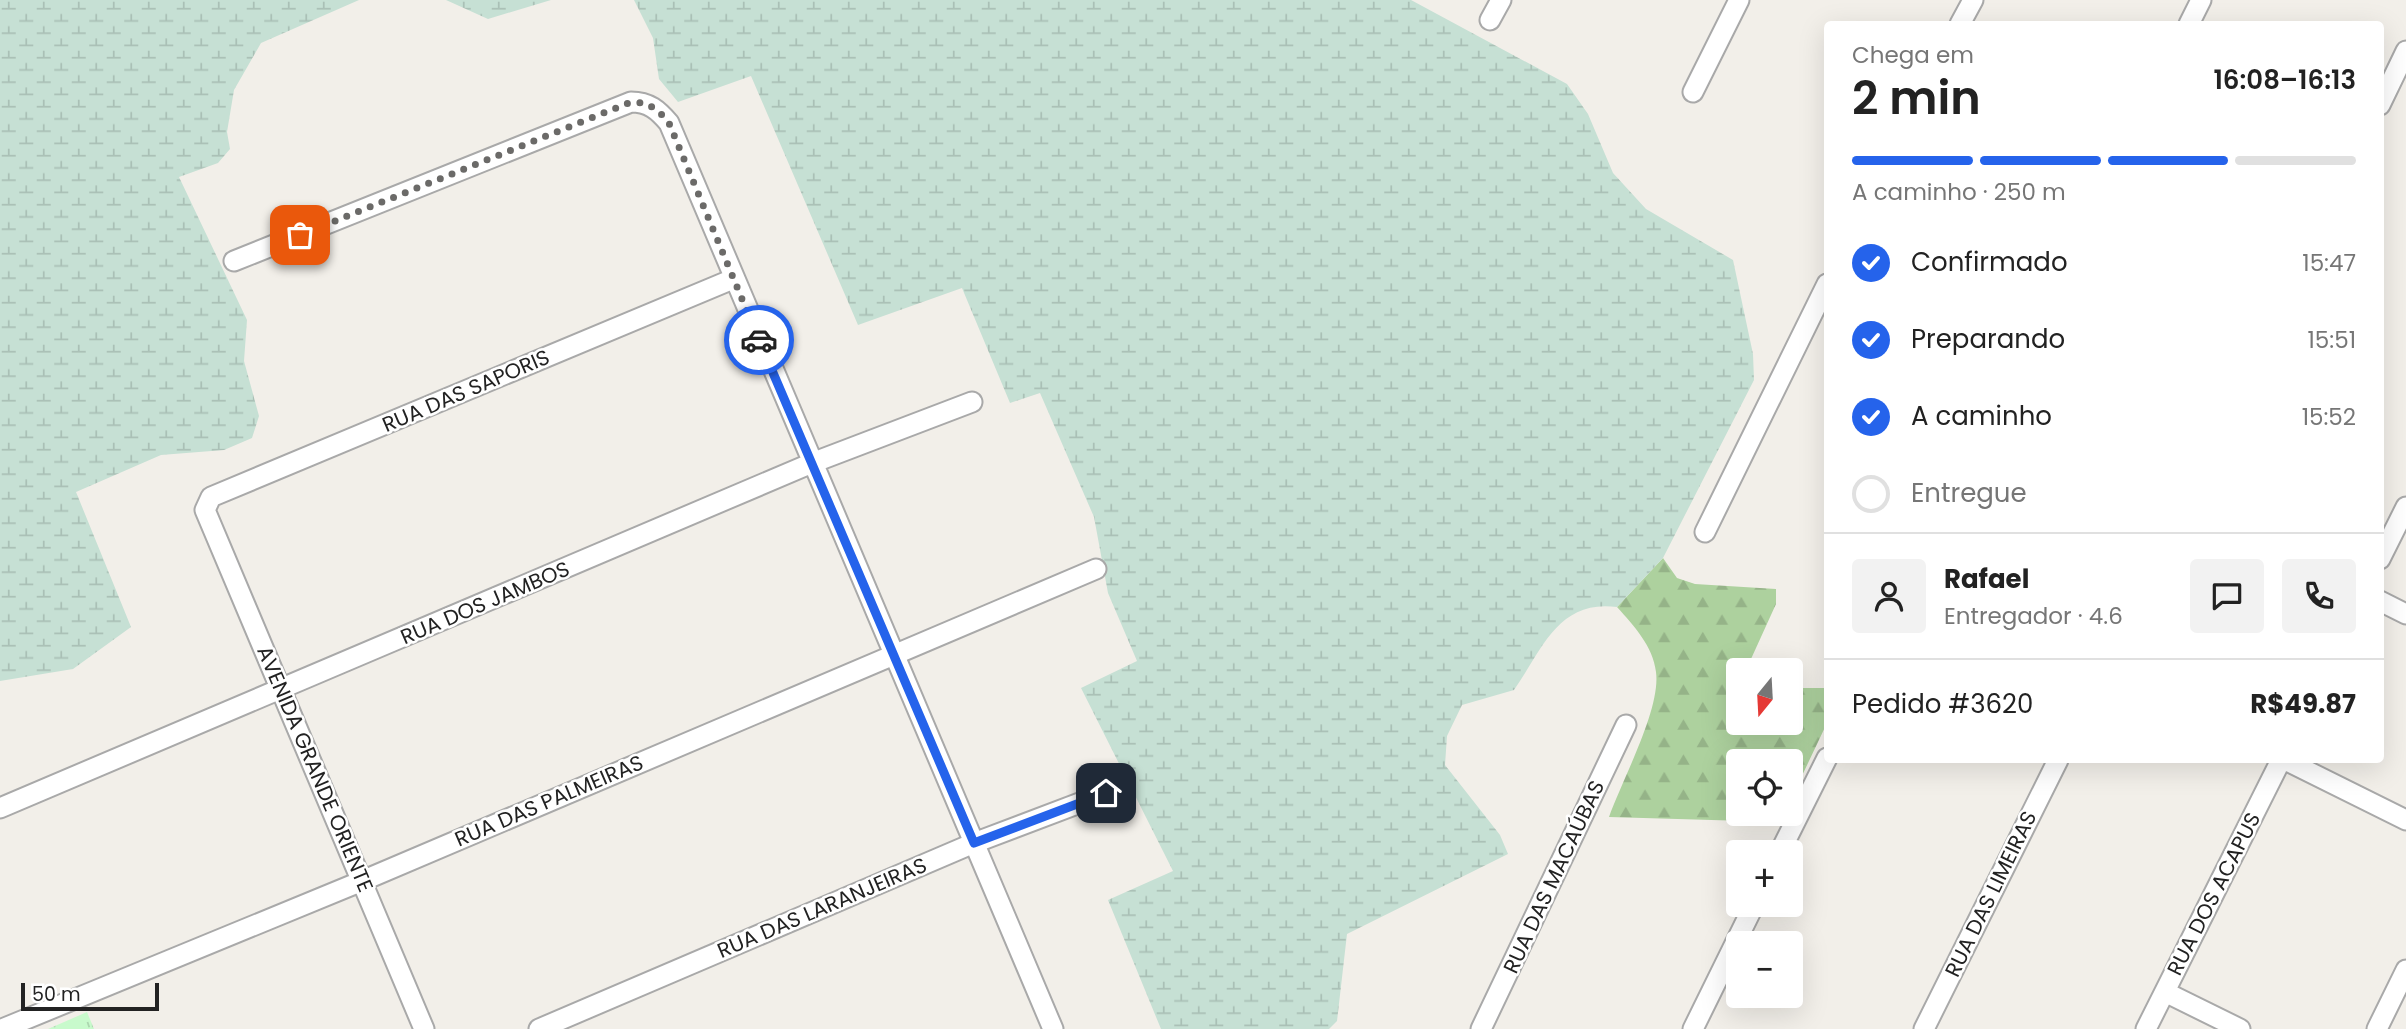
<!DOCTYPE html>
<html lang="pt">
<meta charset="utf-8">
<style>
:root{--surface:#fff;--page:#f2f2f2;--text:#222;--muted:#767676;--line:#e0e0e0;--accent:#2563eb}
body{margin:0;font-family:Poppins,sans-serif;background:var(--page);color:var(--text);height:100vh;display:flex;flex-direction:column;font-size:26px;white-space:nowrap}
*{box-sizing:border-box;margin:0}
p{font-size:23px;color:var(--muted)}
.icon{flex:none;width:38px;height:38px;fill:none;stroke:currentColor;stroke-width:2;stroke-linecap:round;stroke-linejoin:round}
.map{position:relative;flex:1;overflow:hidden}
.details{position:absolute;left:1824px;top:21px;width:560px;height:742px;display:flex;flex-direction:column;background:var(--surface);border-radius:7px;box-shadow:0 7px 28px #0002}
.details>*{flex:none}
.needle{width:46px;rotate:198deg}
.buttons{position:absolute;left:1726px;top:658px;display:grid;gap:14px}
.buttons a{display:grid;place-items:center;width:77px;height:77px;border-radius:7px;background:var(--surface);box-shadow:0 7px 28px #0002;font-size:35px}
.scale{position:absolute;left:21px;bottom:18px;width:138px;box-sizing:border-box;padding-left:7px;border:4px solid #222;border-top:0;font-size:19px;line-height:24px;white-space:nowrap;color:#222;-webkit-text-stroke:5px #fff;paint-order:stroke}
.pin{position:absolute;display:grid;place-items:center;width:60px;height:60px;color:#fff;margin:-30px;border-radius:14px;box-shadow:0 4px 10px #0006}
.courier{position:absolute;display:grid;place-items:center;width:70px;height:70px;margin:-35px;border:5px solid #2563eb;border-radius:50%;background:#fff;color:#222;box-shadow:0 2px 9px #0007}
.overview em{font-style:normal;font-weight:600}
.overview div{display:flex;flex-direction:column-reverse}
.overview{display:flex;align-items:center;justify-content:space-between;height:119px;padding:0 28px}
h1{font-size:46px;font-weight:600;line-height:52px}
.bar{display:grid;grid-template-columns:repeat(4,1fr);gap:10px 7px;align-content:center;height:84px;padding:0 28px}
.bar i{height:9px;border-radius:5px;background:var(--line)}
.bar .current{background:var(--accent)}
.bar p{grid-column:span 4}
.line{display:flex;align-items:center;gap:18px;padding:0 28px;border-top:2px solid var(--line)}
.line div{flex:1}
.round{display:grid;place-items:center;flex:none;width:74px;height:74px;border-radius:7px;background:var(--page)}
ol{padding:0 28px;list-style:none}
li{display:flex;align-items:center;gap:21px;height:77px}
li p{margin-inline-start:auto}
li .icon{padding:7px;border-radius:50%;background:var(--accent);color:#fff;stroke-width:4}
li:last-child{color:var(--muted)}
li i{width:38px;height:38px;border:4px solid var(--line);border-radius:50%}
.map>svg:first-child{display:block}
</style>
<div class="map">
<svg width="2406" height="1029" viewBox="0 0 2406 1029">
<defs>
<pattern id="forest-firs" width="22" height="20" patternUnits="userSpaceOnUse" patternTransform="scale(1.75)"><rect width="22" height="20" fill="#add19e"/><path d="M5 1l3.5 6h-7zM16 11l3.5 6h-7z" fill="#95b388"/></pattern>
<pattern id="wetland-marsh" width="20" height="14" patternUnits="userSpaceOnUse" patternTransform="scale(1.75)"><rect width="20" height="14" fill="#c6e0d4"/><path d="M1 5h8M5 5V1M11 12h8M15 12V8" fill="none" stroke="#aac0b6"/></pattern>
<pattern id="park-tufts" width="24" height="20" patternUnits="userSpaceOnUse" patternTransform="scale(1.75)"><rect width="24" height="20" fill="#c8facc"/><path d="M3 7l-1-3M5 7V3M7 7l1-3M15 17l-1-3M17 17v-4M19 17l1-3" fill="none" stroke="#acd6af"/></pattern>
</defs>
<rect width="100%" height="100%" fill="#f2efe9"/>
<path fill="url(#forest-firs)" d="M1663,558L1677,578L1695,584L1776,589V604L1746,670H1738V723H1790V688H1827V723L1790,801V761H1738V814H1784L1780,822L1609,817C1622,780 1661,709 1656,672C1653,646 1634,626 1617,607Z"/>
<path fill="url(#wetland-marsh)" d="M0,0H359L261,43L234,90L227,132L230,149L218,163L179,177L247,320L244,361L259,416L252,438L224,450L161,455L76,492L131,627L73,669L0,681Z
M446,0H551L488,19Z
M634,0H1411L1567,84L1588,114L1613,173L1646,209L1733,260L1753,354L1754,380L1663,558L1617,607C1558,599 1542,650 1514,690L1462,705L1447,736L1445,765L1500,835L1508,854L1347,934L1337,1021L1329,1029H1161L1108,900L1173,871L1081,688L1137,661L1108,593L1094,517L1040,393L1010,403L962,288L858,325L751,76L678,102L659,79L653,38Z"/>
<path fill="url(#park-tufts)" d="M87,1012L94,1029H48Z"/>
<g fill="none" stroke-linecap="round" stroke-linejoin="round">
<defs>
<path id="minor" d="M1490,20L1501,0
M1960,24L1973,0
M2189,24L2201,0
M1693,92L1739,0
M2380,105L2406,51
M234,261L631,102C649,102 658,110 669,123L1053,1029
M1705,532L1827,284
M2380,559L2406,507
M2380,601L2406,614
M2285,760L2406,820
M0,808L812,463L972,402
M1780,852L1827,758
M2165,992L2240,1029
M2,1029L362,881L1096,569
M424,1029L205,510L211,497L733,279
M539,1029L974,843L1106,793
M1481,1029L1626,725
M1693,1029L1754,905
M1924,1029L2058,760
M2146,1029L2281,760
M2377,1029L2406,970"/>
</defs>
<use href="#minor" stroke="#a9a9a9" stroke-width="23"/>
<use href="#minor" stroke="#fff" stroke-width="19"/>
</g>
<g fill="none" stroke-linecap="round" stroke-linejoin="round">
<path stroke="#6b6a68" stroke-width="7" stroke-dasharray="0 12.6" d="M300,235L631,102C649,102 659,110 669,123L759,340"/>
<path stroke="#2563eb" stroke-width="9" d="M759,340L974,843L1106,793"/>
</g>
<g text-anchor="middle" stroke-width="5" stroke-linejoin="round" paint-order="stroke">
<g font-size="21" fill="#222" stroke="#fff">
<text transform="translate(466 391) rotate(-23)" y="7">RUA DAS SAPORIS</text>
<text transform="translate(485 603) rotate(-23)" y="7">RUA DOS JAMBOS</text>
<text transform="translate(315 769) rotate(67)" y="7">AVENIDA GRANDE ORIENTE</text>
<text transform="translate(549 801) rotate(-23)" y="7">RUA DAS PALMEIRAS</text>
<text transform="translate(1554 877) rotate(-65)" y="7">RUA DAS MACAÚBAS</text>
<text transform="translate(1991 894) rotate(-64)" y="7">RUA DAS LIMEIRAS</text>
<text transform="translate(2214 894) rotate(-63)" y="7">RUA DOS ACAPUS</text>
<text transform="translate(822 908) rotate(-23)" y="7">RUA DAS LARANJEIRAS</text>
</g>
</g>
</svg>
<div class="buttons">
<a><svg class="needle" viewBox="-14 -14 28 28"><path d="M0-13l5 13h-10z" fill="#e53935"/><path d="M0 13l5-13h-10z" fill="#767676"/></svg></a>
<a><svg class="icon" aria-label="locate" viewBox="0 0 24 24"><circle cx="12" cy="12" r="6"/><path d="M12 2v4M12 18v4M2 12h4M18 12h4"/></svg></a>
<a>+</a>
<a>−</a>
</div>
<div class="scale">50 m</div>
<div class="pin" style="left:300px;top:235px;background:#ea580c"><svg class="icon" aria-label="bag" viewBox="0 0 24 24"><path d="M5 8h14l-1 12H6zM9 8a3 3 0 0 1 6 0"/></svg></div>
<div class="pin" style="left:1106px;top:793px;background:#1f2937"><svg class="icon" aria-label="home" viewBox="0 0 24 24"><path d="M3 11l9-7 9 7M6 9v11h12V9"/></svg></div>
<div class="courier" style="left:759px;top:340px"><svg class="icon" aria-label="car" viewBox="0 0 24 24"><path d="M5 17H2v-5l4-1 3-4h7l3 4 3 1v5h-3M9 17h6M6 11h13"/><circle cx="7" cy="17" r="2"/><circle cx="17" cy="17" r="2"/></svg></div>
<section class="details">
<div class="overview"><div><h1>2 min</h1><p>Chega em</p></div><em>16:08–16:13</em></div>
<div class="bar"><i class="current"></i><i class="current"></i><i class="current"></i><i></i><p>A caminho · 250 m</p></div>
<ol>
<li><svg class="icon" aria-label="check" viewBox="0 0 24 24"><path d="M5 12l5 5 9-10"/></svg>Confirmado<p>15:47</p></li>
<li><svg class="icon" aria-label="check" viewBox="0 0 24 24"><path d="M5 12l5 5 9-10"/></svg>Preparando<p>15:51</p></li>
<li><svg class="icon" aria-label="check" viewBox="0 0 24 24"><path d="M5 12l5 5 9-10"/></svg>A caminho<p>15:52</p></li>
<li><i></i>Entregue</li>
</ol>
<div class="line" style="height:126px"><a class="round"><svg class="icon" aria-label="person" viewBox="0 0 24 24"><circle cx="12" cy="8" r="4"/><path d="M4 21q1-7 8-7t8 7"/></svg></a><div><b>Rafael</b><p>Entregador · 4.6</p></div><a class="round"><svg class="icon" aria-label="chat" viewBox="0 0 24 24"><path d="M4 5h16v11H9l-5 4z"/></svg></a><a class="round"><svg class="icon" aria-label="phone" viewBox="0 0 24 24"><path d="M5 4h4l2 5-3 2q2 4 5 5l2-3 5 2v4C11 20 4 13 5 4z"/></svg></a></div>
<div class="line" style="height:91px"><div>Pedido #3620</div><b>R$49.87</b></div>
</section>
</div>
